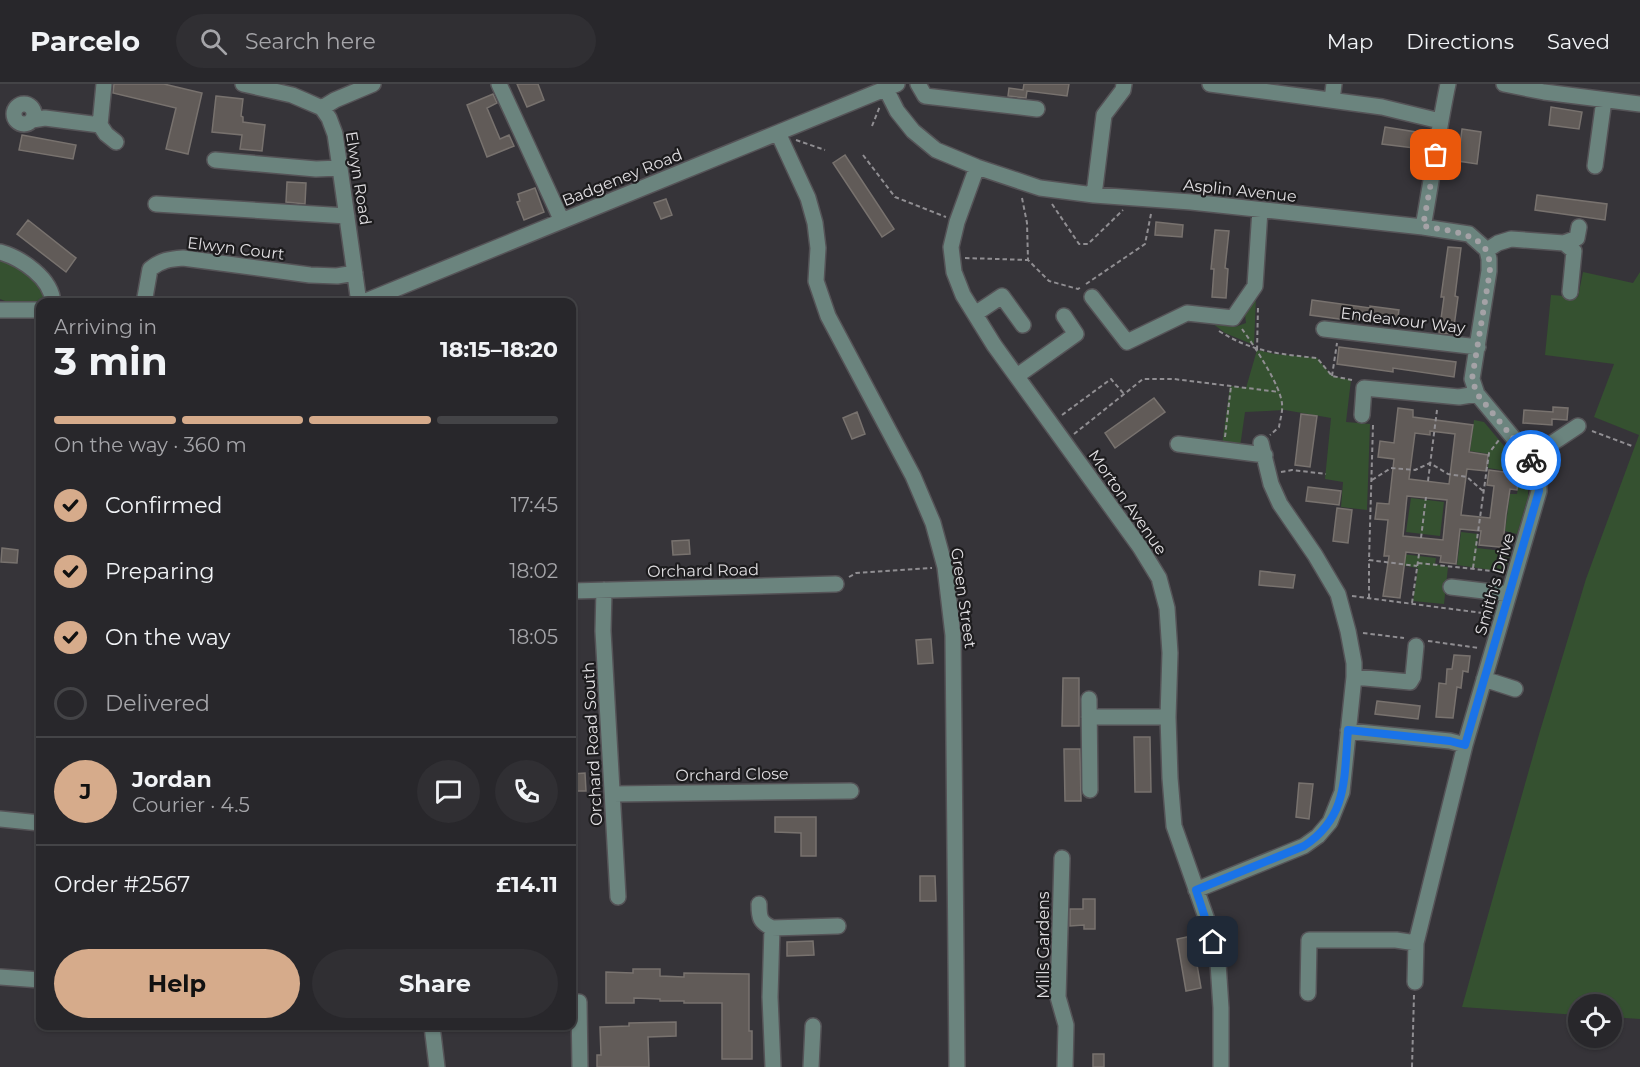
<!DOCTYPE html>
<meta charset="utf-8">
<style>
:root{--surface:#28272b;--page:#302f33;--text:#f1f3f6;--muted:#a5a5a9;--line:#444447;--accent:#d6ab8b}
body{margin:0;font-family:Montserrat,sans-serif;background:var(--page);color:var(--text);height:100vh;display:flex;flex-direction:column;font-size:22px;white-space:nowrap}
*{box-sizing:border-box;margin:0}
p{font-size:20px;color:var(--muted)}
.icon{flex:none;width:33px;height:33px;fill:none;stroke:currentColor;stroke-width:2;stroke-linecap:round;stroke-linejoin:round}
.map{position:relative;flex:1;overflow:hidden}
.sheet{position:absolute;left:36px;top:214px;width:540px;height:732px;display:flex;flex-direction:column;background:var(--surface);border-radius:12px;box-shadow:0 2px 4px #0004,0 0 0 2px var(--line)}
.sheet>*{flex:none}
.buttons{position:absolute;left:1568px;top:910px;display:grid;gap:12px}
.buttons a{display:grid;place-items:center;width:54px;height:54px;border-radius:50%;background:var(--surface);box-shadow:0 2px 4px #0004,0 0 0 2px var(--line);font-size:30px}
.pin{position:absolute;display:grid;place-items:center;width:51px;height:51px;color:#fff;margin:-26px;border-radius:12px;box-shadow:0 3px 9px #0006}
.courier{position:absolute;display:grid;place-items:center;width:60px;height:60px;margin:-30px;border:4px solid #1a73e8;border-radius:50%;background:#fff;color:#222;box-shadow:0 2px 8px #0007}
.overview em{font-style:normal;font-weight:700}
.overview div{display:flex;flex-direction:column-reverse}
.overview{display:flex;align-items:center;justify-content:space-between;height:102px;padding:0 18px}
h1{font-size:39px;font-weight:700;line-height:45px}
.bar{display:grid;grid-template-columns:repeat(4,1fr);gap:9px 6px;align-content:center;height:72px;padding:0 18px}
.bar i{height:8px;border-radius:4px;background:var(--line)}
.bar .on{background:var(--accent)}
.bar p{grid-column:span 4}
.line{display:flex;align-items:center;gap:15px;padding:0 18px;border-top:2px solid var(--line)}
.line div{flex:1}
.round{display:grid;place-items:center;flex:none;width:63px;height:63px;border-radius:32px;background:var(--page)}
ol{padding:0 18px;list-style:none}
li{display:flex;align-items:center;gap:18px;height:66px}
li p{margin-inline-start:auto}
li .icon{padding:6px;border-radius:50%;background:var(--accent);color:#111;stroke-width:4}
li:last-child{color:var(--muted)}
li i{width:33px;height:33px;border:3px solid var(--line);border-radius:50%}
.action{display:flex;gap:12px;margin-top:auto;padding:12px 18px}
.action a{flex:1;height:69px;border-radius:36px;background:var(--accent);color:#111;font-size:24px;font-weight:700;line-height:69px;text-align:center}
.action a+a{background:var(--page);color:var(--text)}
header{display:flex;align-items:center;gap:36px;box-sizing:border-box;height:84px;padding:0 30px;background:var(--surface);border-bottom:2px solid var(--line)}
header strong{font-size:28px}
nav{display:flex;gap:33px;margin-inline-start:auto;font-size:21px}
.search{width:420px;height:54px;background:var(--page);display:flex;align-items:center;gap:15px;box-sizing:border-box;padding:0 21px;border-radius:33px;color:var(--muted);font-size:22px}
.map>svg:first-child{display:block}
</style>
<header>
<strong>Parcelo</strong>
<div class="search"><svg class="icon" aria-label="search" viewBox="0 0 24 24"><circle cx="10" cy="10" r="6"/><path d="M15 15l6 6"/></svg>Search here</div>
<nav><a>Map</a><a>Directions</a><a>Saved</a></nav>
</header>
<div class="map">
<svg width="1640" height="983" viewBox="0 0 1640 983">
<rect width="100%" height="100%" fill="#363439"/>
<path fill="#355130" d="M0,174L28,189L46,208L42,217H5L0,215Z
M1583,188L1633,199L1640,188V935L1611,933V921H1578V931L1462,923L1540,647L1586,495L1639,351L1594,333L1614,280L1545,271L1551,211L1578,213Z
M1256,212L1254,261L1225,249L1212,239H1230L1235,243L1246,239L1245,231Z
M1257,266L1275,270L1317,274L1332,292L1351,296L1346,338L1370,340L1367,426L1341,423L1343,398L1325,395L1331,334L1285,326L1245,328L1240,363L1222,361L1230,302L1246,304Z
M1474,336L1484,338L1520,381L1528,396V413L1517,450L1505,447L1510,410H1517L1520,389L1488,384L1489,370L1470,367Z
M1411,414L1444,418L1440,452L1406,448Z
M1461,448L1478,450L1477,464L1511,468L1505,488L1457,481Z
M1402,470L1436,474L1435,480L1448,483L1444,520L1413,517L1418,484L1400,481Z"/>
<path fill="#615b58" stroke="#78726e" stroke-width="1.5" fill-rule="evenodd" d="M114,0H164L202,9L188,70L166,65L176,24L113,9Z
M517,0H538L544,16L527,23Z
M1024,0H1069L1067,12L1027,7L1026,14L1008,12L1009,4L1023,6Z
M493,10L497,19L487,24L500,55L509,51L514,62L487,73L467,21Z
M216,12L243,15L241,32L243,33V38L265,41L262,67L240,65L242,51L212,48Z
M1551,23L1582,28L1579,45L1549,41Z
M1385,43L1416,48L1414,64L1382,60Z
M1462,45L1481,48L1477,80L1458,77Z
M22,51L76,61L73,75L19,66Z
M845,71L894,145L882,153L833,79Z
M287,98L306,99L305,120L286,118Z
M535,104L544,128L524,136L517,118L520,117L518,110Z
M1537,111L1607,120L1605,136L1535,126Z
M666,115L672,131L661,135L654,119Z
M28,136L76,174L66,188L17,150Z
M1156,138L1183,141L1182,153L1155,151Z
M1215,146L1229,147L1225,184L1228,185L1226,214L1212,213L1214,185H1211Z
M1448,163L1461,164L1455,212L1458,213L1453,250L1439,249L1444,213H1441Z
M1312,216L1370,224V222L1399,226L1397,240L1355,235L1354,237L1310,231Z
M1339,263L1456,278L1454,293L1393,284V288L1337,280Z
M1154,314L1165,328L1115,364L1105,349Z
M1553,323L1568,324L1567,336L1552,335V341L1523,339L1524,326L1553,328Z
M1398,324L1413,326V333L1473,341L1469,368L1488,371L1486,387L1467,385L1461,431L1490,434L1494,402L1487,401L1489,386L1519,390L1517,406L1510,405L1506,431L1504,450H1511L1509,464L1479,461L1481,447L1460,445L1456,480L1440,478L1441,472L1406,468L1400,514L1383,512L1389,472H1384L1388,436L1375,435L1377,419L1389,420L1394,375L1378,373L1380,357L1394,359ZM1430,347L1455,350L1449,400L1409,395L1415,349L1430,351ZM1407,412L1447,416L1443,456L1403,452Z
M857,328L865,350L852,355L843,334Z
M1301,330L1317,332L1310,383L1295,381Z
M1308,403L1341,407L1339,421L1306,417Z
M1337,424L1352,426L1348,459L1333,457Z
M689,456L690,470L673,471L672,457Z
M2,464L18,466L17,479L1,478Z
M1260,487L1295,491L1293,504L1259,501Z
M931,555L933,579L918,580L916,556Z
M1454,571L1470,572L1468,588L1463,587L1461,604L1457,603L1453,634L1436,633L1439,599L1446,600L1447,585H1452Z
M1063,594H1079V642H1062Z
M1377,617L1420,622L1418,635L1375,630Z
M1134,653H1150L1151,708H1135Z
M1064,665H1080L1081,717H1065Z
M585,689L586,707H572V690Z
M1299,699L1313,700L1309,735L1296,733Z
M775,733H816V772H801V749L775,748Z
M920,792H935L936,817H920Z
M1083,815H1095V845H1084V841L1070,842V825H1083Z
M1192,852L1201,904L1186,907L1177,855Z
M813,857L814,871L787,872V858Z
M633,885H660V892L684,893V889L749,890V947H752V975H722V919H684V917H660V915L634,914V919H606V888L633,889Z
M676,938V952L648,953L649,983H597V971H601L600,943L629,942V939Z
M1093,970H1104V983H1093Z"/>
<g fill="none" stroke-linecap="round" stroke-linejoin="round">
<defs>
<path id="minor" d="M104,0L100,41L106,50L116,58
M243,0L292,11L306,17L322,24L329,34L335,50L340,84L359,219
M499,0L562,137
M918,0L925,12L1037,25
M1210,0L1382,23L1440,37
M1504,0L1544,8L1640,20
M886,5L897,27L913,47L936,66L977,83L1040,104L1094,111L1191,118L1423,143L1469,150L1487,166L1498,159L1511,155L1564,159L1574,167L1570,208
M1332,16L1334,0
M14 30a10 10 0 1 1 20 0a10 10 0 1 1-20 0Z
M322,24L335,16L373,0
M32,36L45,34L100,41
M778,49L808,114L815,139L818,164L816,197L828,232L913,392L933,439L945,483L953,551L957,983
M215,76L316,85L340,84
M1595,82L1604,16
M977,83L957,138L951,163L954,188L963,211L994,261L1140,463L1159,494L1167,524L1170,569L1168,633L1170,694L1174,742L1207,836L1218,879L1221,924V983
M1094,111L1104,31L1123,6L1124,0
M156,120L347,132
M1423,143C1432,95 1438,47 1448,0
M1564,159L1577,154L1579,143
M0,168C21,174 52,194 53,219
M1092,213L1127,258L1187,229L1233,234L1255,202L1260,126
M144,219L150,185C161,176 170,175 183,174L310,191L337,192L355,189
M361,219L897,0
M0,226H40
M975,230L1002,212L1023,241
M1324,245L1478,263
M1017,292L1076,250L1064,232
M1362,331L1364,304L1459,313L1477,310
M1178,360L1265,371
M1530,374L1578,342
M1451,503L1509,510
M604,506L603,547L618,813
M572,507L836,500
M1354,593L1410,598L1413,593L1416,562
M1484,595L1515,605
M1089,615L1090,706
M1089,633H1168
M1348,647L1450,657L1465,661
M613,710L851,707
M0,735L40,739
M1062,774L1058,913L1066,941L1065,983
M1196,806L1304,762L1318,752L1330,738L1342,708L1354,593V579L1348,547L1338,510L1315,471L1280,420L1271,400L1261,359
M759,820C759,834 760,838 772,844L838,842
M772,844L770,913L773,983
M0,893L40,896
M1415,898L1416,859L1465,661L1539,407L1538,388L1530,374L1477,310L1472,295L1489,187V175L1487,166
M1308,909L1309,856H1396L1416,859
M579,918L580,983
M432,942L437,983
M811,983L813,942"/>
</defs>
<use href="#minor" stroke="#555357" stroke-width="18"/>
<path stroke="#908e92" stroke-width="2" stroke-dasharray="4.5 3" stroke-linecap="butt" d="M872,42L880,22
M796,56L825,66
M863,71L895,113L946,133
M1022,114L1027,139L1028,176L1049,197L1078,205L1081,203
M1052,120L1079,160H1088L1123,126
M965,174L1028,176
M1086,200L1145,160L1151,130
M1242,245C1253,260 1281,302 1282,320C1283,327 1280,336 1279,343L1270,351
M1219,247C1252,268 1279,270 1317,274L1332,292L1352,296
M1257,266L1258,224
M1332,292L1337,259
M1062,331L1111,295L1124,310
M1373,341L1369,476L1417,482
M1592,347L1632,362
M1074,350L1143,295H1174L1279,308
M1225,353L1231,302
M1281,388L1292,386L1326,390
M1372,396L1391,384L1415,386L1430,379L1448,390L1467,393L1483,407
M1428,397L1437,326
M1421,454L1426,413
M1418,479L1502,488
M1473,484L1489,369L1499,356
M849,493L856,489L932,484
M1352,512L1490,530
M1369,514V476
M1412,519L1419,470
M1363,549L1404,554
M1428,557L1479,564
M1412,983L1414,911"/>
<use href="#minor" stroke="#6b847e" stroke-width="15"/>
</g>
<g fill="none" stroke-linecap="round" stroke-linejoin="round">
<path stroke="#a4a2a6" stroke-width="6" stroke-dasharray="0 10.8" d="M1436,71L1423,142C1443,146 1478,148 1487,168C1490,174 1489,181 1490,187L1472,295L1477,310L1531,376"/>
<path stroke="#1a73e8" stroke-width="8" d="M1213,858L1196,806L1304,762C1348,733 1344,694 1348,646L1450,657L1465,661L1539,407L1538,388L1531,376"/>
</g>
<g text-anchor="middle" stroke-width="4.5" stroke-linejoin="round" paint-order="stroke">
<g font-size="16" fill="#e0dee1" stroke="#1d1c1e">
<text transform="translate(622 93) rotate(-22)" y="6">Badgeney Road</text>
<text transform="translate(359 94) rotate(81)" y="6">Elwyn Road</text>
<text transform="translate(1240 106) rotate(6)" y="6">Asplin Avenue</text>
<text transform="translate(236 164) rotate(7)" y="6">Elwyn Court</text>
<text transform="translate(1403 236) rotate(7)" y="6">Endeavour Way</text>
<text transform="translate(1128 418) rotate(55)" y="6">Morton Avenue</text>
<text transform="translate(703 486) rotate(-1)" y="6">Orchard Road</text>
<text transform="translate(1494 500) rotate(-74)" y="6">Smith's Drive</text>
<text transform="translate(964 514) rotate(82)" y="6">Green Street</text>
<text transform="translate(592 660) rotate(-93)" y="6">Orchard Road South</text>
<text transform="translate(732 690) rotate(-1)" y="6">Orchard Close</text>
<text transform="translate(1043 861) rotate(-90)" y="6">Mills Gardens</text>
</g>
</g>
</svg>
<div class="buttons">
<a><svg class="icon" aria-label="locate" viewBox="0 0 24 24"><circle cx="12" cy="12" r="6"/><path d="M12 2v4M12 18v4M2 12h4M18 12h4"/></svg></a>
</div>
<div class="pin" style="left:1436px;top:71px;background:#ea580c"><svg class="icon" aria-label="bag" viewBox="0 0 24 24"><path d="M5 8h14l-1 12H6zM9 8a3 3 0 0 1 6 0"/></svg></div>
<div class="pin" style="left:1213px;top:858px;background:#1f2937"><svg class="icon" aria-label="home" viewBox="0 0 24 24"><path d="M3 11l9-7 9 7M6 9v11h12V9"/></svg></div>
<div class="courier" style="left:1531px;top:376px"><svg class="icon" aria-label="bike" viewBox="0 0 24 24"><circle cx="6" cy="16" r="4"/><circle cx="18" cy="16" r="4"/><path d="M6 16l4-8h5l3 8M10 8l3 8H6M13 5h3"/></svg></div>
<section class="sheet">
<div class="overview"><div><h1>3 min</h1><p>Arriving in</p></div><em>18:15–18:20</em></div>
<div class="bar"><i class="on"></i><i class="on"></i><i class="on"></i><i></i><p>On the way · 360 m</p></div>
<ol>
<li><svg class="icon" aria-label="check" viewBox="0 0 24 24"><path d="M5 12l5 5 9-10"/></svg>Confirmed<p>17:45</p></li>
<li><svg class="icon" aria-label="check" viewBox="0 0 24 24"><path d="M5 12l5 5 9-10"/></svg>Preparing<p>18:02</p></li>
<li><svg class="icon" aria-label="check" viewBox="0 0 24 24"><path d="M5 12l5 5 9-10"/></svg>On the way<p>18:05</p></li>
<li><i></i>Delivered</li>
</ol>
<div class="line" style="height:108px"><b class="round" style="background:var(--accent);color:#111">J</b><div><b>Jordan</b><p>Courier · 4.5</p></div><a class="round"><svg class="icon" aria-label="chat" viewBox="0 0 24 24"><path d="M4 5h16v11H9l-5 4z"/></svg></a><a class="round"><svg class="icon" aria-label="phone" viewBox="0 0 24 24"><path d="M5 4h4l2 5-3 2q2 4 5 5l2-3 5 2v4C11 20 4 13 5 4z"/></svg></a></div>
<div class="line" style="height:78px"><div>Order #2567</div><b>£14.11</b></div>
<div class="action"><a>Help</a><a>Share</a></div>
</section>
</div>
